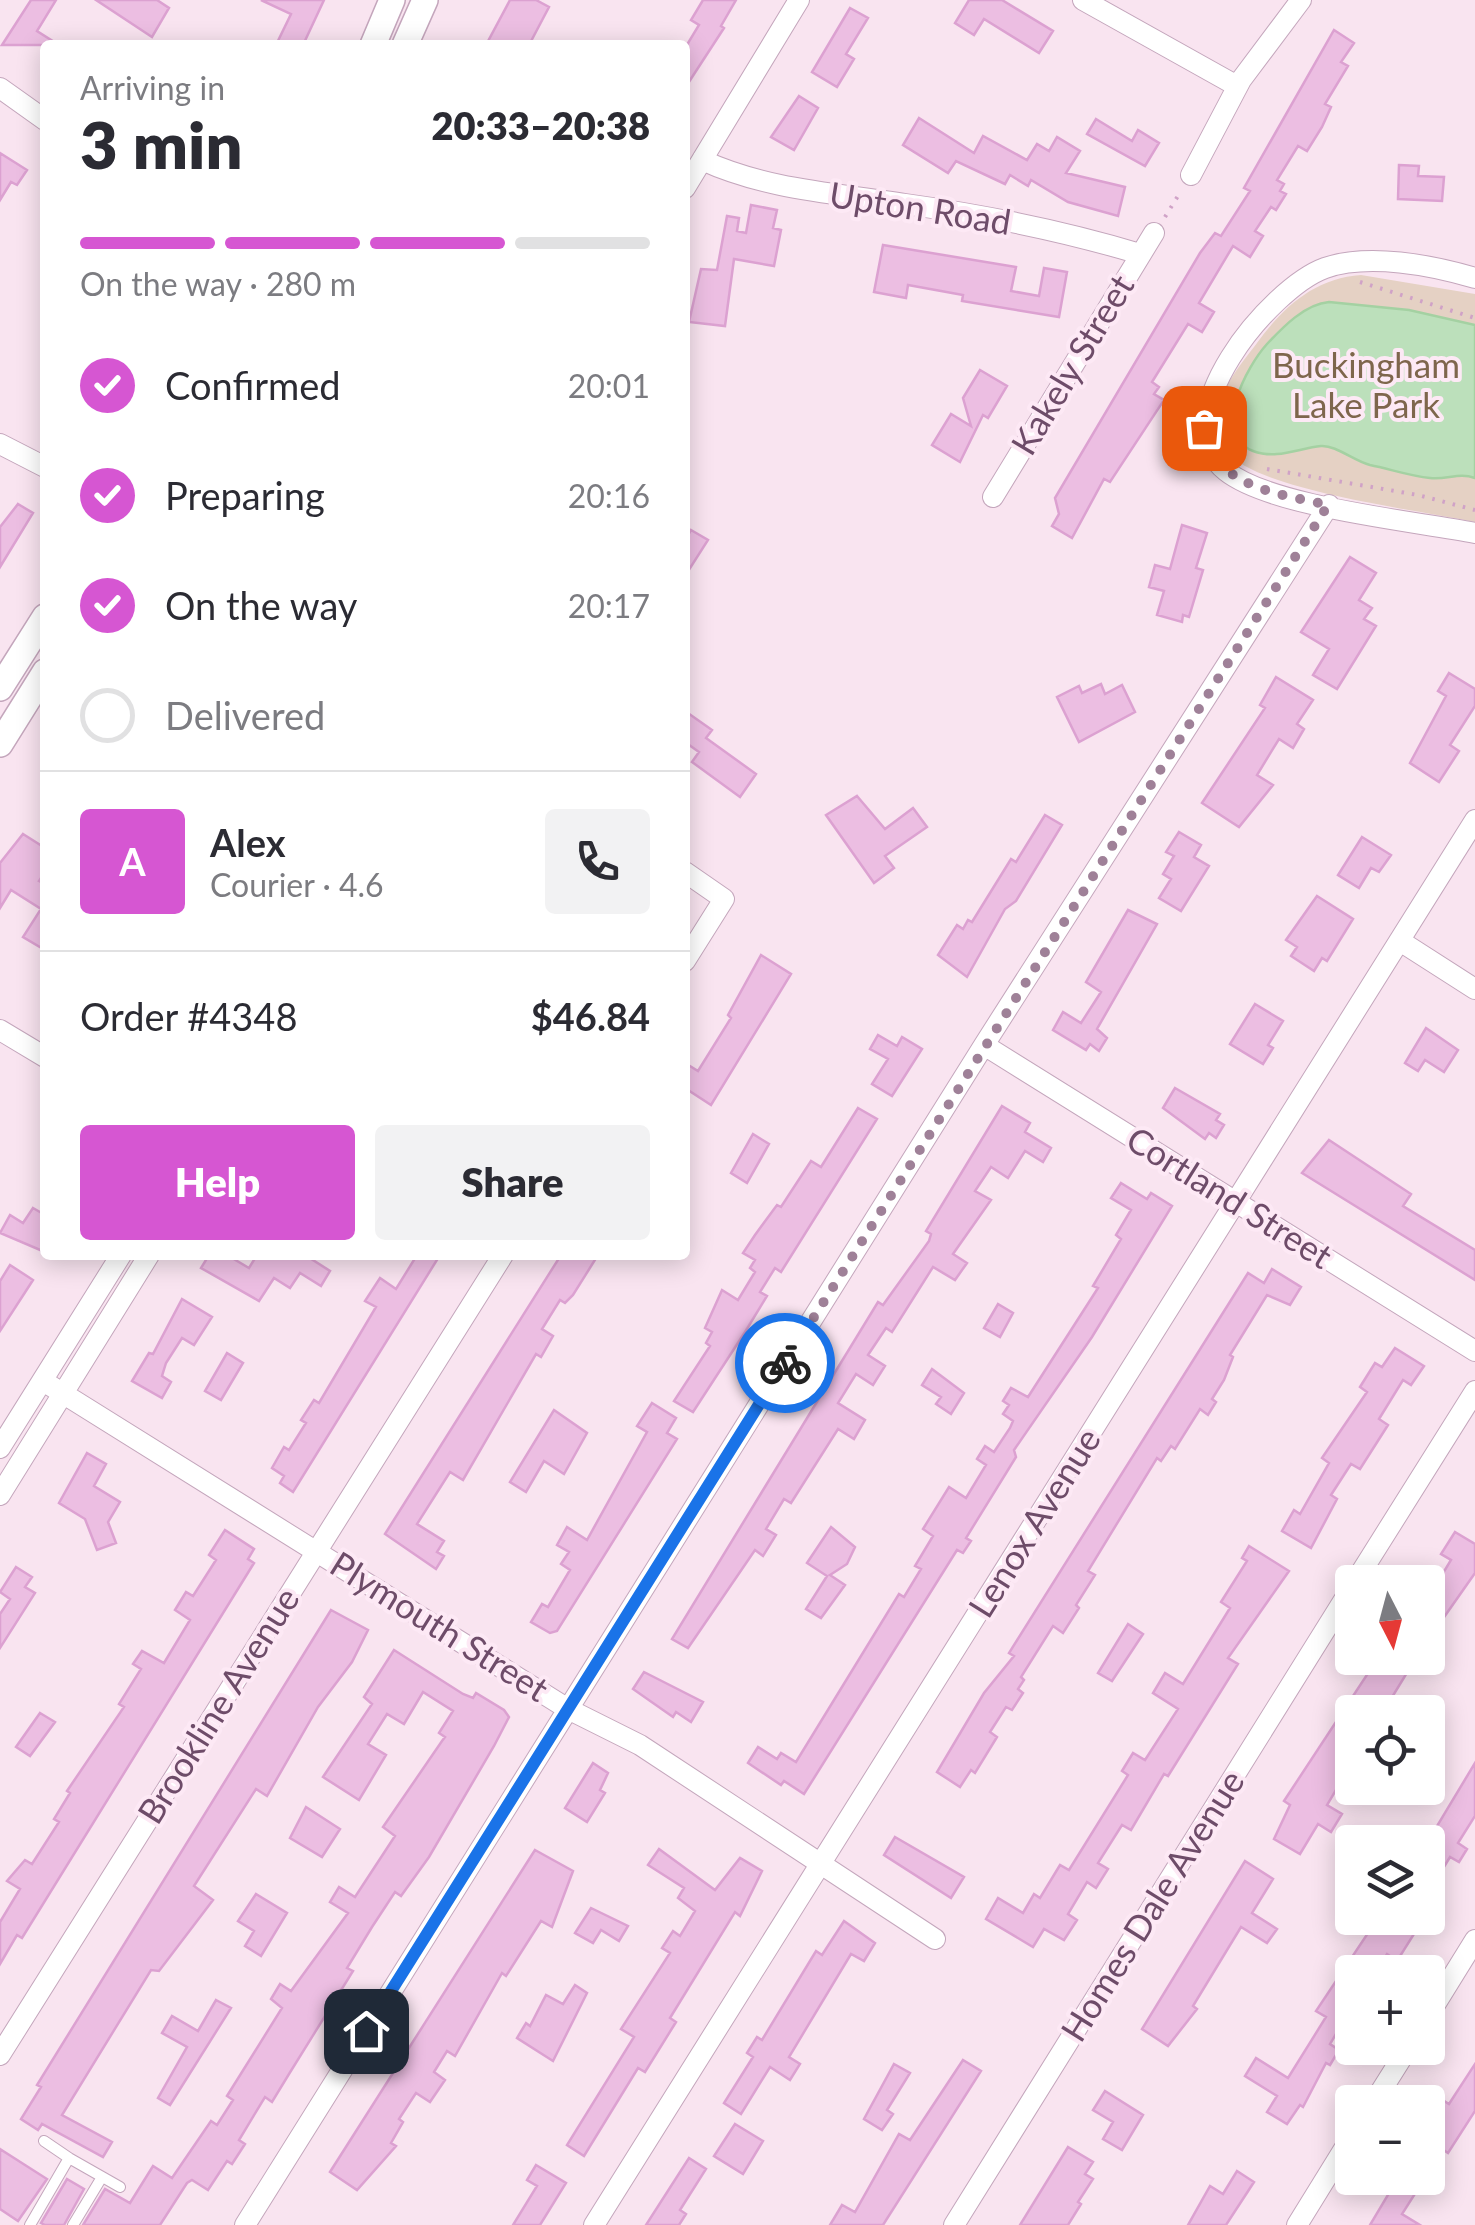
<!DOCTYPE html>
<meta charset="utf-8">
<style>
:root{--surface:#fff;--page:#f2f2f3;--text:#2b2b33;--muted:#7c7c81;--line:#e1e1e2;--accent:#d656d2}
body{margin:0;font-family:Lato,sans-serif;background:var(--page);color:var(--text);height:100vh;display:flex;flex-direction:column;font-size:38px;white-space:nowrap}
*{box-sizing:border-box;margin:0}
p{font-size:32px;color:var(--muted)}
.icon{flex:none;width:55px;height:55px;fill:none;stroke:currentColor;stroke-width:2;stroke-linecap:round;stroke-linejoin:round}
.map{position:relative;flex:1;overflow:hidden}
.details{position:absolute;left:40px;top:40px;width:650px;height:1220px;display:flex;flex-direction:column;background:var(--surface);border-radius:10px;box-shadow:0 5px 25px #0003}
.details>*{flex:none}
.needle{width:65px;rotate:174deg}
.buttons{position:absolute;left:1335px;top:1565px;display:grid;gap:20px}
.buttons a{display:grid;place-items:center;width:110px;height:110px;border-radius:10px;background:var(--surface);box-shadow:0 5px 25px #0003;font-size:50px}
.pin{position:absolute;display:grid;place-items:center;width:85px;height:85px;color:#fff;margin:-42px;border-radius:20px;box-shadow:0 5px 15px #0006}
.courier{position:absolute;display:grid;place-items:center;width:100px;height:100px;margin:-50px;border:8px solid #1a73e8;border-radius:50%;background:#fff;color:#222;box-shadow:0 2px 12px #0007}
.overview em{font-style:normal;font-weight:800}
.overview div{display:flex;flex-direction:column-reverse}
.overview{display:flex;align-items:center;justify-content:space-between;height:170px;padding:0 40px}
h1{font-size:65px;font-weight:800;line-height:75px}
.bar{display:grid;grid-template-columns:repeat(4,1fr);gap:15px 10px;align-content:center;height:120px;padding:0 40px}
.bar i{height:12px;border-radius:8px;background:var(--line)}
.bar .active{background:var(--accent)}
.bar p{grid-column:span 4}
.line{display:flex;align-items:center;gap:25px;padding:0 40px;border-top:2px solid var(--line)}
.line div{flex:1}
.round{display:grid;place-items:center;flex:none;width:105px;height:105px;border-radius:10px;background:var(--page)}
ol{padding:0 40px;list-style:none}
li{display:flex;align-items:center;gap:30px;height:110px}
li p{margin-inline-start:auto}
li .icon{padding:10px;border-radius:50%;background:var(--accent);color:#fff;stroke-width:4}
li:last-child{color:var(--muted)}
li i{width:55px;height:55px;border:5px solid var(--line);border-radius:50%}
.button{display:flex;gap:20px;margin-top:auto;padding:20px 40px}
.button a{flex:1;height:115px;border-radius:10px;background:var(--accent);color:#fff;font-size:40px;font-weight:800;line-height:115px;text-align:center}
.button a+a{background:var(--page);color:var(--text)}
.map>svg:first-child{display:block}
</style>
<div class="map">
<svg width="1475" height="2225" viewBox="0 0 1475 2225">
<rect width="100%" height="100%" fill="#f9e4f0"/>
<path fill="#e5d1c4" d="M1361,275L1475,294V522C1415,510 1295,494 1245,466C1229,457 1217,443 1216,424C1215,395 1240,365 1257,343C1283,307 1315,278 1361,275Z"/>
<path fill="#bce0bb" stroke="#a4d1a2" stroke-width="2.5" d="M1329,302L1409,310L1475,325V478C1459,472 1447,480 1430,478C1410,476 1390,469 1370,465C1354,461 1336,445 1321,446C1299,448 1277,460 1253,451C1210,434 1247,366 1267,344C1283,327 1305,304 1329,302Z"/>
<path fill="#ecbee2" stroke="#dca1d1" stroke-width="2.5" d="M31,0H56L37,31L59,45H2Z
M96,0H157L169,8L152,37Z
M261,0H324L303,45H276L291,14Z
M510,0H536L549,7L529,45H486Z
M703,0H736L721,26L724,28L685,88V48L699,25L691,20Z
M969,0H1002L1053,31L1039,53L984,19L974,35L955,23Z
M850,8L868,18L846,54L854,59L837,87L812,72Z
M1334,30L1354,43L1341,62L1348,66L1325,104L1331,107L1322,127L1307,151L1298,146L1277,180L1284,184L1280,191L1286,194L1276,210L1271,207L1255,231L1263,236L1250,257L1233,246L1199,303L1214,312L1202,332L1188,324L1152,382L1159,387L1154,394L1164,400L1110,482L1104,479L1072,538L1052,526L1059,514L1055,498L1200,253L1215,233L1221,236L1250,191L1244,188Z
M799,96L818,108L794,150L771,137Z
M919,118L974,153L983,136L1027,160L1037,144L1049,151L1057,137L1080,151L1066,173L1125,187L1118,216L1068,202L1031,180L1028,186L1010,175L1005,184L956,161L948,173L903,145Z
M1096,119L1132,141L1138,130L1159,143L1145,166L1087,134Z
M0,153L27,170L17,185L11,182L0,200Z
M1399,165L1419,166L1418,176L1444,177L1442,201L1398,199Z
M751,205L777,210L773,228L781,230L774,266L734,259L725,326L689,322L701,269L717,270L727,216L739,218L737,231L746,233Z
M883,245L1016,267L1011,291L1039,296L1044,268L1067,272L1059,317L962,301L963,295L908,285L906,298L874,292Z
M980,370L1007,386L988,418L983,415L960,462L932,445L951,414L971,426L963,398Z
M18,504L33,513L0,567V527Z
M1182,525L1207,533L1196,568L1203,570L1189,617L1183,615L1182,622L1157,615L1164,591L1149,587L1155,565L1170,569Z
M691,530L708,540L685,576V540Z
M1350,557L1376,573L1359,600L1372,608L1364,619L1376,626L1337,689L1313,675L1329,649L1301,632Z
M1449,673L1475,689V706L1450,745L1459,751L1439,782L1410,763L1446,696L1438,691Z
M1276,677L1313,700L1297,724L1304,729L1293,748L1279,739L1257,775L1273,785L1239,827L1202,803L1265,708L1260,705Z
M1101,684L1105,694L1122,685L1135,712L1079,742L1057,697L1079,686L1082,693Z
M685,711L712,730L706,738L756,774L740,797L692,762L699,752L685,742Z
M857,796L885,829L913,808L927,827L885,856L894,868L874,883L826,815Z
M1045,815L1062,825L1016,901L1005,909L967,977L938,955L957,925L963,929L968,920L972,922L1011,859L1016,862Z
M1179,832L1201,845L1194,857L1209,866L1181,911L1159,898L1171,879L1163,874L1174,856L1166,852Z
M23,834L45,848V872L39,881L45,884V950L23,937L41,909L11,890L0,908V863Z
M1362,837L1391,855L1379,872L1371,868L1359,888L1338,875Z
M1317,896L1353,919L1327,961L1322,958L1314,971L1291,956L1297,947L1286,940Z
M1128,910L1157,924L1097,1029L1107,1038L1099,1051L1090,1044L1086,1050L1053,1030L1063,1012L1081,1023L1101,992L1086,982Z
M761,955L791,974L711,1105L685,1088V1063L698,1071L731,1018L728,1015Z
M1255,1004L1283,1021L1268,1045L1273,1048L1263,1064L1230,1044Z
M1426,1028L1458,1050L1444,1072L1425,1060L1418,1071L1405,1063Z
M878,1035L897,1046L902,1037L922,1049L892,1096L872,1084L888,1059L870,1049Z
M1175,1088L1220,1114L1216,1120L1224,1125L1216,1138L1209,1133L1205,1139L1163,1108Z
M1002,1106L1030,1123L1025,1132L1051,1148L1043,1162L1025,1151L1008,1178L991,1167L975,1191L991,1200L953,1254L967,1263L955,1280L933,1267L892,1332L886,1328L868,1355L885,1366L873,1385L856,1374L838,1403L865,1420L854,1439L838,1429L791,1503L784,1499L766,1529L776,1535L763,1556L755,1550L688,1648L672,1639L878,1302L883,1305L929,1241L931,1234L926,1231Z
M858,1108L877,1119L781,1272L775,1268L760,1292L767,1296L745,1332L693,1412L674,1401L710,1346L706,1343L712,1332L705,1328L722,1290L738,1300L755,1272L750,1268L755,1260L743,1253L755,1235L777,1205L781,1207L811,1161L821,1167Z
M753,1134L769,1144L747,1183L731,1173Z
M1329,1140L1411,1194L1403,1206L1475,1250V1280L1302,1173Z
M1121,1183L1147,1199L1151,1193L1172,1206L1092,1337L1014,1450L1016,1457L966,1538L971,1541L963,1553L957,1550L804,1794L784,1781L781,1785L748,1763L758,1747L777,1759L781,1753L796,1762L899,1594L904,1597L921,1569L915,1566L933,1536L923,1529L949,1487L966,1498L986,1465L977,1459L985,1446L994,1452L1010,1428L1013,1421L1003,1414L1009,1405L1003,1401L1011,1388L1028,1397L1098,1288L1093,1286L1121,1239L1116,1235L1131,1210L1111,1198Z
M33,1208L45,1215V1252L0,1233L10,1215L23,1223Z
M209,1255H227L249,1268L257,1255H305L330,1271L321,1286L300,1273L290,1288L274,1278L259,1301L201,1268Z
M417,1255H440L293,1492L280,1483L284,1476L272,1468L284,1447L289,1450L306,1423L301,1420L314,1400L319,1403L376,1307L365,1301L380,1278L396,1289Z
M561,1255H598L573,1295L565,1303L560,1300L542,1329L553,1336L541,1357L536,1354L463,1480L450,1472L417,1524L444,1541L437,1552L444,1556L436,1569L385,1534Z
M10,1265L33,1280L0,1331V1281Z
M1272,1269L1301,1287L1290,1305L1267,1295L1230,1355L1233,1357L1224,1380L1212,1399L1216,1402L1208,1415L1200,1409L1175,1449L1171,1446L1161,1461L1157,1458L1088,1571L1095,1575L1076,1605L1079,1608L1063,1633L1053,1626L1021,1677L1024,1680L1018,1689L1023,1693L1012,1710L1006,1707L990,1732L997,1737L975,1773L971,1770L960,1787L937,1772L984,1693L1014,1656L1009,1653L1248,1273L1264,1283Z
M182,1299L212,1317L194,1345L182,1338L166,1363L162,1376L171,1382L162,1398L132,1381L149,1353L153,1354Z
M998,1304L1013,1313L1000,1337L984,1328Z
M1395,1348L1424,1366L1411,1385L1403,1380L1379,1419L1388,1425L1360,1469L1351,1464L1331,1495L1337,1499L1311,1548L1282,1531L1294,1510L1300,1514L1329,1463L1322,1458L1367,1392L1360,1387L1375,1363L1382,1367Z
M227,1353L243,1363L221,1400L205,1391Z
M932,1369L964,1393L951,1414L936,1404L941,1397L922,1385Z
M652,1403L676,1418L667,1433L677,1439L557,1631L550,1633L531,1622L542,1604L548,1607L570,1570L561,1564L569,1552L557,1545L567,1527L587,1540L647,1432L637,1426Z
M554,1410L587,1433L564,1474L544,1461L526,1492L510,1482Z
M87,1453L106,1464L94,1486L120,1502L108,1522L116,1543L97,1550L85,1519L59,1503Z
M831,1527L855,1547L847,1564L830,1575L845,1585L821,1618L806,1609L827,1576L807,1563Z
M225,1530L254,1549L248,1559L254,1563L22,1938L17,1935L0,1964V1922L20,1889L7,1881L25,1860L32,1864L59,1822L54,1819L70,1793L67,1791L124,1707L119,1704L141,1669L133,1664L142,1651L164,1663L190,1620L175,1610L186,1592L193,1596L216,1560L209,1555Z
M1455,1532L1475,1544V1573L1428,1640V1598L1451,1560L1441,1554Z
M1249,1546L1289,1571L1228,1658L1238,1664L1168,1776L1164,1774L1131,1830L1122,1825L1098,1863L1108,1869L1096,1888L1087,1882L1068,1914L1077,1920L1064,1940L1044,1929L1033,1947L986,1919L998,1898L1023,1913L1034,1894L1040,1898L1060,1865L1069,1870L1128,1775L1122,1771L1133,1753L1145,1760L1178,1709L1153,1693L1165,1673L1183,1684L1230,1608L1221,1602L1247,1561L1242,1558Z
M16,1567L32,1577L25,1587L35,1593L0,1648V1614L10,1599L0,1592Z
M331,1610L368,1630L352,1662L318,1707L267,1796L256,1789L194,1886L213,1900L159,1971L151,1970L62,2115L112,2142L103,2157L42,2124L38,2130L21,2119L41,2087L37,2085Z
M1128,1624L1143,1634L1112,1681L1098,1673Z
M394,1650L463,1694L473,1698L476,1693L504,1710L509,1717L494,1746L429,1857L401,1896L395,1892L372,1927L347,1968L353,1971L289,2074L272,2102L265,2097L239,2140L245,2144L232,2164L227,2161L208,2190L192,2180L187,2183L160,2225H83L105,2189L130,2203L153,2166L172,2178L211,2121L217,2125L233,2100L227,2096L282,2008L271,1999L280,1984L291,1991L348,1913L330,1902L339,1887L355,1897L395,1836L383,1827L442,1741L445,1737L439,1733L453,1711L423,1692L404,1724L387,1714L368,1744L386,1755L359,1800L323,1777L372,1704L364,1697Z
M1378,1658H1416L1383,1712H1352V1763L1327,1805L1342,1814L1331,1832L1318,1824L1300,1854L1274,1839L1290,1805L1284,1801Z
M644,1672L703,1702L691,1722L676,1712L673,1717L633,1689Z
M40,1713L55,1722L30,1756L16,1747Z
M593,1763L608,1773L600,1790L605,1793L587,1822L565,1808Z
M1475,1763V1816L1458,1843L1467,1849L1459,1862L1450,1857L1428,1893V1841Z
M306,1807L340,1829L322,1857L290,1838Z
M895,1837L964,1877L951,1898L884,1855Z
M659,1849L715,1890L740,1858L762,1871L740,1916L735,1912L670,2018L676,2022L645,2072L638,2068L584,2156L567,2145L634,2037L621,2029L670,1953L662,1948L673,1931L680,1936L695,1911L678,1898L684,1888L648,1865Z
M535,1850L573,1871L552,1927L541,1921L506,1976L502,1973L455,2056L447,2051L434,2072L445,2080L430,2102L416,2093L399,2119L403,2122L391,2143L396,2146L357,2190L330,2172Z
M1245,1861L1273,1879L1252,1913L1277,1929L1267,1943L1241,1927L1193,2006L1197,2009L1168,2046L1142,2029Z
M256,1894L287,1913L261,1956L245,1946L254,1931L238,1921Z
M591,1908L628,1926L619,1941L601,1930L593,1943L575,1933Z
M1378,1918H1424L1397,1961L1387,1954L1376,1972H1352V2007L1330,2044L1339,2050L1330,2065L1326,2063L1303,2107L1300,2105L1287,2124L1267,2112L1277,2096L1245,2076L1256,2058L1288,2078L1326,2017L1316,2011Z
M844,1921L875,1943L864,1961L851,1954L789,2057L800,2064L790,2080L770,2067L741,2114L724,2103L753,2057L747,2053L757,2037L762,2040L816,1951L822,1955Z
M575,1985L587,1993L553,2061L517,2038L526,2023L530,2026L546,1995L563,2004Z
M216,2000L231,2008L170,2105L158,2098L187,2047L162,2033L172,2016L198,2031Z
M963,2060L981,2071L883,2225H830L842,2205L855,2212L899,2134L910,2140Z
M894,2064L910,2073L887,2110L893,2114L882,2130L864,2119Z
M1475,2064V2111L1448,2153L1442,2149L1428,2171V2131L1436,2117L1431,2114L1441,2099L1449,2104Z
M1105,2091L1143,2115L1122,2150L1103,2139L1113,2122L1093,2110Z
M735,2124L763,2141L743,2174L714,2156Z
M1068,2147L1093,2162L1085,2174L1093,2179L1078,2202L1081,2204L1068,2225H1020Z
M0,2149L47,2179L18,2221L0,2209Z
M689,2158L706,2169L680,2210L686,2214L679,2225H646Z
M536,2165L566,2183L540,2225H513L537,2186L527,2180Z
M1237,2171L1254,2182L1226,2225H1188L1210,2186L1223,2194Z
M1398,2178H1425L1402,2214L1420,2225H1370Z
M67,2179L84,2189L64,2225H45L41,2223Z"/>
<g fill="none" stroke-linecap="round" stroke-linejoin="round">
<defs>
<path id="service" d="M69,2158L120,2187
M30,2225L69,2158L44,2141
M73,2225L102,2177"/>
<path id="minor" d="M1083,0L1237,86
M0,88L45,120
M702,160C767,190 836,193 905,204C984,215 1064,231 1140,254
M1191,175L1241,80L1301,0
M685,188L799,0
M1475,278C1432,265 1368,253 1325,268C1270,288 1161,419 1226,471C1271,507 1414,521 1475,533
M0,444L45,467
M993,497L1154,233
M685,872L724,899L685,961
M1400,941L1475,989
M0,1030L45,1057
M984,1045L1475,1351
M43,1381L568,1709L640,1745L935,1939
M0,1448L121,1255
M0,1495L149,1255
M1355,1582L1475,1391
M1428,2016L1475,1940
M0,2055L503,1255
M1374,2102L1408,2048
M245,2225L984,1045L1329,505
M594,2225L1475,820
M954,2225L1352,1587
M1297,2225L1352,2136"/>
<path id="tertiary" d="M373,45L392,0
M405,45L425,0
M0,688L45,617
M0,744L45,672"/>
</defs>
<use href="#service" stroke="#c4a6bc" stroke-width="12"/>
<use href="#minor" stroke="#c4a6bc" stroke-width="22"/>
<use href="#tertiary" stroke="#c4a6bc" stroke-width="28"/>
<path stroke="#d0a2c7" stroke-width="4" stroke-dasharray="2.5 8" stroke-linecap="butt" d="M1165,217L1181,191
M1360,282L1475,318
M1267,469L1418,495L1475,510"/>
<use href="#service" stroke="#fff" stroke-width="10"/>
<use href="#minor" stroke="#fff" stroke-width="20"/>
<use href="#tertiary" stroke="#fff" stroke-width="25"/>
</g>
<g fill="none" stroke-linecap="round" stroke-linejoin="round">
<path stroke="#9f8198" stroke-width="10" stroke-dasharray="0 18" d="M785,1363L1328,505C1280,494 1212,487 1204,428"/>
<path stroke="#1a73e8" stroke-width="12" d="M366,2031L785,1363"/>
</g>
<g text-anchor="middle" stroke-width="8" stroke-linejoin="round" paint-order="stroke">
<g font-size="35" fill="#6e4c69" stroke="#fde9f5">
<text transform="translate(920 209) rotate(9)" y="12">Upton Road</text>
<text transform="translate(1073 365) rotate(-59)" y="12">Kakely Street</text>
<text transform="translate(1229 1198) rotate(32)" y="12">Cortland Street</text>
<text transform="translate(1035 1523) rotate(-58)" y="12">Lenox Avenue</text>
<text transform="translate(439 1627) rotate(32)" y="12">Plymouth Street</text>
<text transform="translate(219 1706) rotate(-58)" y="12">Brookline Avenue</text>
<text transform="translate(1153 1906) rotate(-58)" y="12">Homes Dale Avenue</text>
</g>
<g font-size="35" fill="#7e664c" stroke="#fde9f5">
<text x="1366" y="378">Buckingham<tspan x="1366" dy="40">Lake Park</tspan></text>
</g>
</g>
</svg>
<div class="buttons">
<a><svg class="needle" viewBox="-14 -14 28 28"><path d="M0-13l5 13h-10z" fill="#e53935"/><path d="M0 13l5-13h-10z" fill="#7c7c81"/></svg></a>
<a><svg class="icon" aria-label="locate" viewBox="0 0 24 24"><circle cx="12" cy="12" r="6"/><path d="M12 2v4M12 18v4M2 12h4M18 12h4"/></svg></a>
<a><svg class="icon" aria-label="layers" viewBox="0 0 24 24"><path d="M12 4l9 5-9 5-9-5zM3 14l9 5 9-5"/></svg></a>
<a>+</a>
<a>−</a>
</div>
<div class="pin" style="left:1204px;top:428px;background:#ea580c"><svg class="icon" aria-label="bag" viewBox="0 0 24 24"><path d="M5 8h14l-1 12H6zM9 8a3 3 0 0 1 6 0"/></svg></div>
<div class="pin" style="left:366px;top:2031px;background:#1f2937"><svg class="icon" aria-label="home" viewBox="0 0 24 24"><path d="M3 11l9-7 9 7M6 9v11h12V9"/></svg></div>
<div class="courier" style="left:785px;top:1363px"><svg class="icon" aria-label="bike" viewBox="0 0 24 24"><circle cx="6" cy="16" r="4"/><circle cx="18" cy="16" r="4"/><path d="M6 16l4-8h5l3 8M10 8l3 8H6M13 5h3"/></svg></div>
<section class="details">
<div class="overview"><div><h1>3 min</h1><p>Arriving in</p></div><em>20:33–20:38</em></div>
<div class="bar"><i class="active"></i><i class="active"></i><i class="active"></i><i></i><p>On the way · 280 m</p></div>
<ol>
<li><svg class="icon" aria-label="check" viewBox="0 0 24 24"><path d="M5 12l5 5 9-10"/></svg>Confirmed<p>20:01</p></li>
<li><svg class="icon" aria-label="check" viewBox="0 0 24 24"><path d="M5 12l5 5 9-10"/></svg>Preparing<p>20:16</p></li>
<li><svg class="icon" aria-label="check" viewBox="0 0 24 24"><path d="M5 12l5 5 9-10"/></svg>On the way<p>20:17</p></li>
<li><i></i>Delivered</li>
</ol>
<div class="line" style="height:180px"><b class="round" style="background:var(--accent);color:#fff">A</b><div><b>Alex</b><p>Courier · 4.6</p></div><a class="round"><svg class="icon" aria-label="phone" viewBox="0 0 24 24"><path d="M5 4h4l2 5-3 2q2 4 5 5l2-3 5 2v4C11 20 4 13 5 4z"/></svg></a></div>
<div class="line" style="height:130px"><div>Order #4348</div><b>$46.84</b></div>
<div class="button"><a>Help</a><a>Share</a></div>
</section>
</div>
